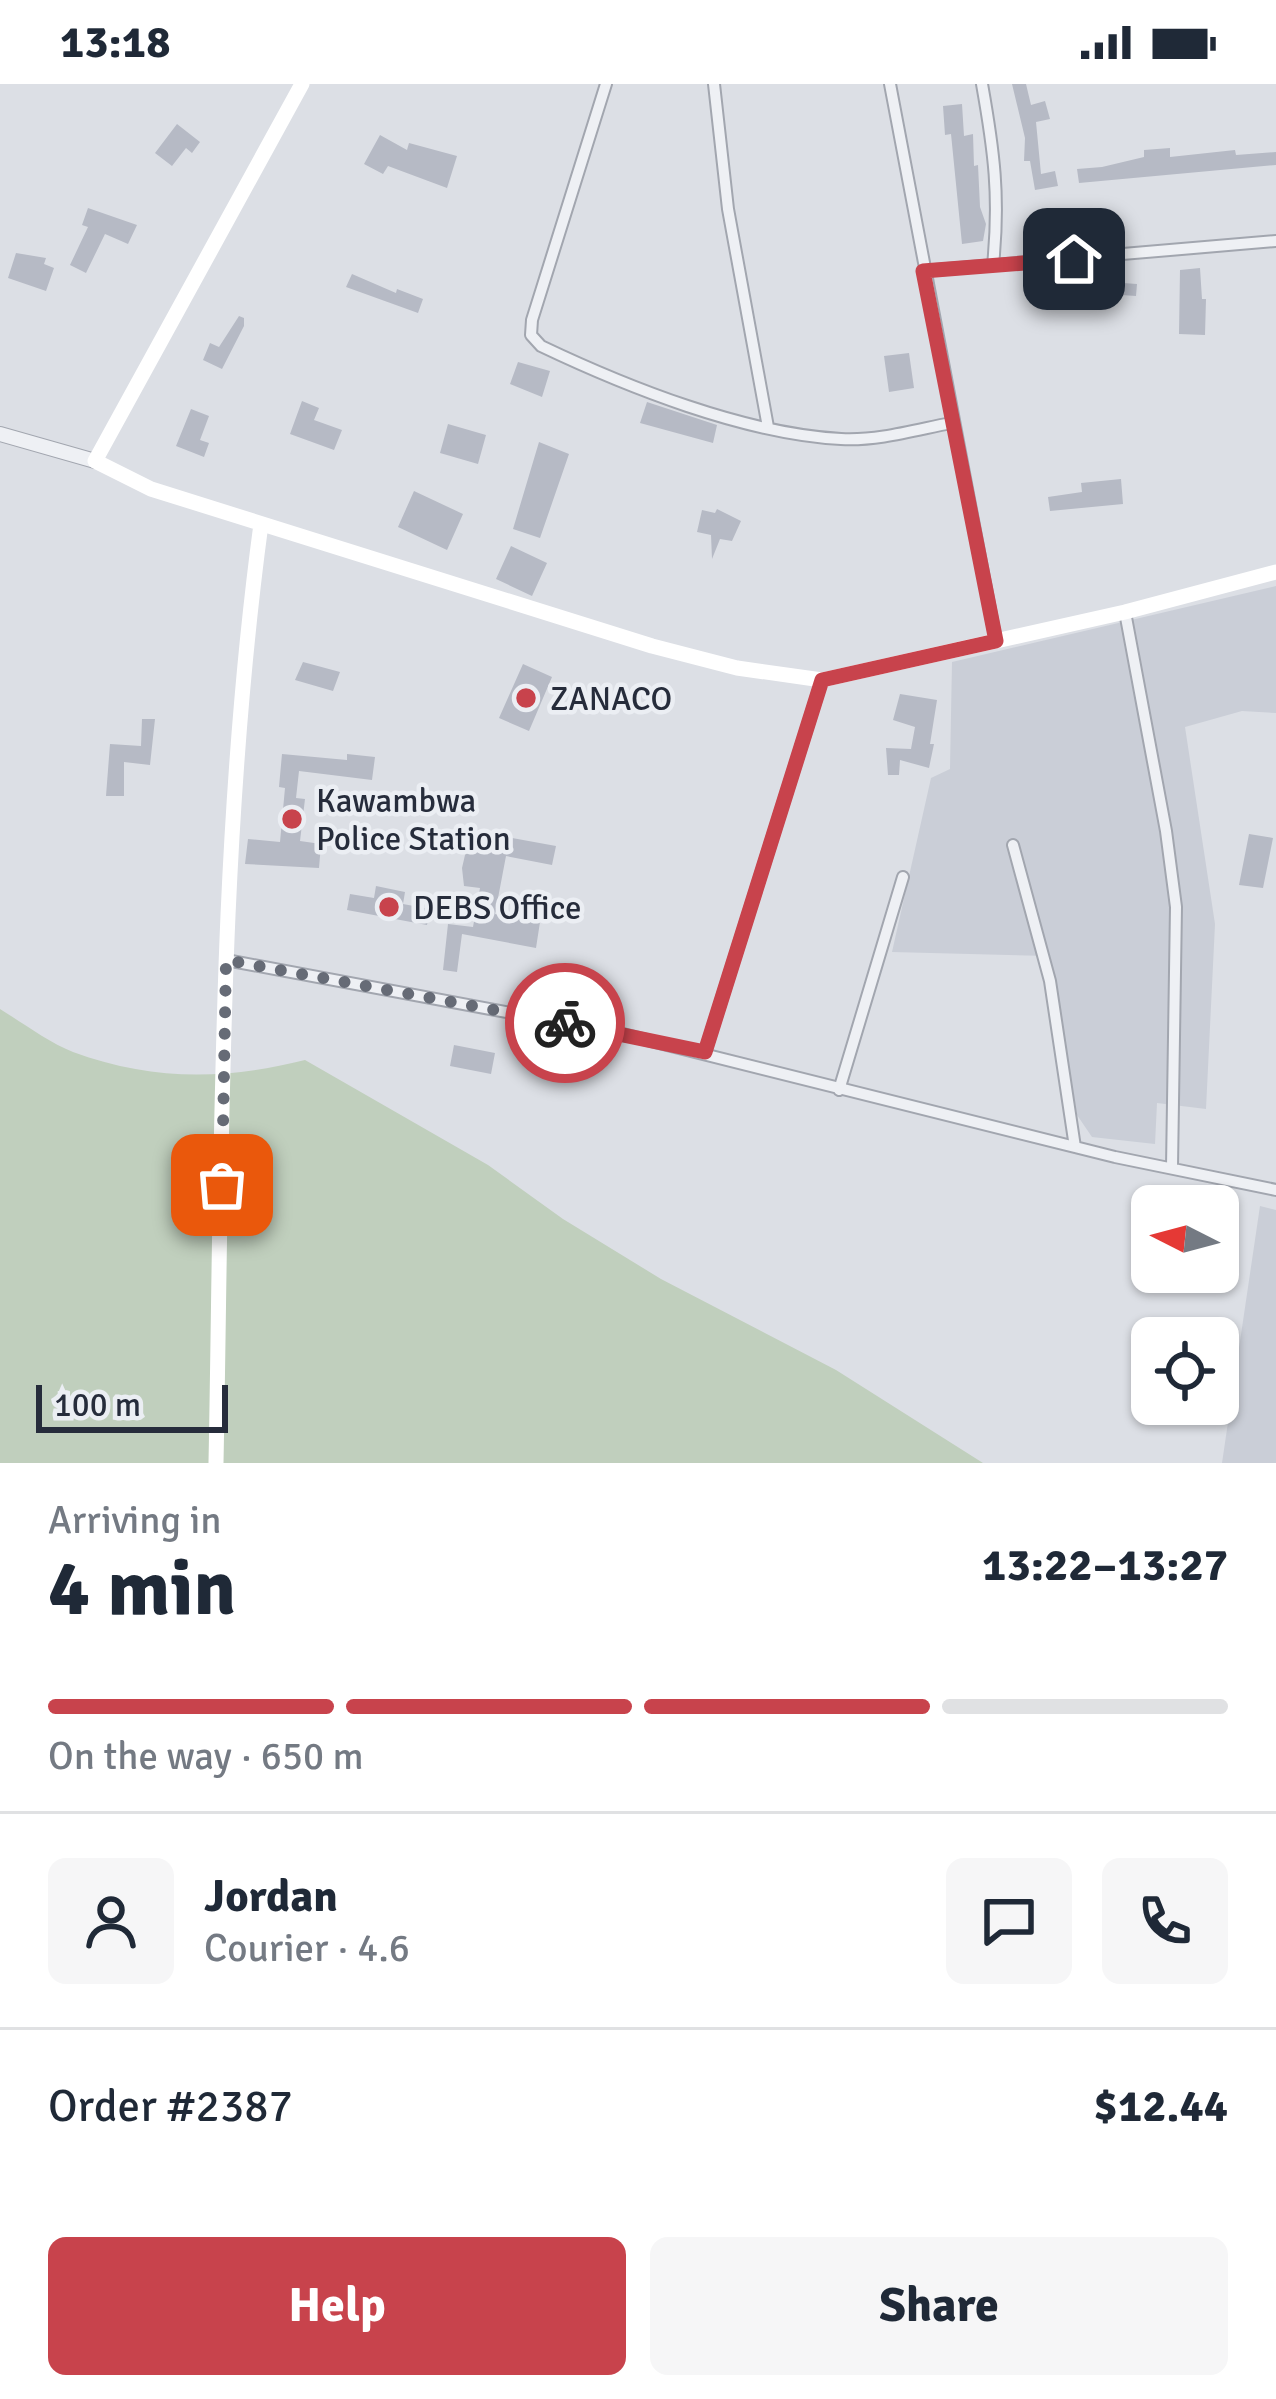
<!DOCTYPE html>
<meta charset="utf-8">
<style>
:root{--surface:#fff;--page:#f6f6f7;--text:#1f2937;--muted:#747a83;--line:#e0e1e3;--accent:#c8434c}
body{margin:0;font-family:Signika,sans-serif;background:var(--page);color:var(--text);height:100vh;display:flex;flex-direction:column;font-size:45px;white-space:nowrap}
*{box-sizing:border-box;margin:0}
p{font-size:39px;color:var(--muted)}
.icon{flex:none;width:66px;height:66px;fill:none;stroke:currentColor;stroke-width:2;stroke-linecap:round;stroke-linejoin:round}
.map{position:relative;height:1379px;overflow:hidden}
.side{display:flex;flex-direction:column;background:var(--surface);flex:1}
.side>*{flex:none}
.needle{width:78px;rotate:276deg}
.controls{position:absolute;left:1131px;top:1101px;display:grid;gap:24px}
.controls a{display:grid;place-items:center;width:108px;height:108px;border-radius:18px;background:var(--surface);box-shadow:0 3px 9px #0004;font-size:60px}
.scale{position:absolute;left:36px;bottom:30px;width:192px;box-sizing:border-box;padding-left:12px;border:6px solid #262c3b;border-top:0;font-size:33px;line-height:42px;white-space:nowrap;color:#262c3b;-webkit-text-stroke:9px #ebeef3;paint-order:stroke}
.pin{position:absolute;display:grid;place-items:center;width:102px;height:102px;color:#fff;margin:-51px;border-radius:24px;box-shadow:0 6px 18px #0006}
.courier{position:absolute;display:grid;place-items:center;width:120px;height:120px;margin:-60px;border:9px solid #c8434c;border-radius:50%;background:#fff;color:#222;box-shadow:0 3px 15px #0007}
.overview em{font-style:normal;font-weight:800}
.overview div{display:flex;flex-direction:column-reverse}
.overview{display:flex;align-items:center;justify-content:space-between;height:204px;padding:0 48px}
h1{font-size:78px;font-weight:800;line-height:90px}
.bar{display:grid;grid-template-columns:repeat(4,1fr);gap:18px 12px;align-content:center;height:144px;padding:0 48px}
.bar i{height:15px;border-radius:9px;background:var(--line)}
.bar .current{background:var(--accent)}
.bar p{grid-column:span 4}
.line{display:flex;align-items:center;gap:30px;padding:0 48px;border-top:3px solid var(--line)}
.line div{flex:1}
.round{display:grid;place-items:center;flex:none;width:126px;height:126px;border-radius:18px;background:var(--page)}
.primary-button{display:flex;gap:24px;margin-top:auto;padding:24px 48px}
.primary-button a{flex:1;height:138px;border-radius:18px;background:var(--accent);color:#fff;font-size:48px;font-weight:800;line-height:138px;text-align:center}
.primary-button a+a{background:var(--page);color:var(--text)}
.status{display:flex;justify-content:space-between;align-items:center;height:84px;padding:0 60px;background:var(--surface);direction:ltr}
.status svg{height:33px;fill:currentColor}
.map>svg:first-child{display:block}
</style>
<div class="status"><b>13:18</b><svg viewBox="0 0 49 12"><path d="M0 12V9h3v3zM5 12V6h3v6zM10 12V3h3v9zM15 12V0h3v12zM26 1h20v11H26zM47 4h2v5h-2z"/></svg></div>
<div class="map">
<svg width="1276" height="1379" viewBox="0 0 1276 1379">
<rect width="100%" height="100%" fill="#dcdfe5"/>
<path fill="#caced7" d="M1276,502V629L1242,627L1185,643L1215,840L1206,1025L1157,1019L1155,1060L1092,1053L1077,1031L1050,872L892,868L931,694L950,685L952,578Z
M1260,1122L1276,1126V1379H1222Z"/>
<path fill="#c0cfbd" d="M0,925C23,939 48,958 73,968C152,997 225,996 305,976L488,1081L563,1135L661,1195L836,1286L983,1379H0Z"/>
<path fill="#b6bac5" d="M1012,0H1026L1031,21L1045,17L1050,35L1036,38L1041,90L1055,87L1058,102L1035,106L1030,77H1024L1025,54Z
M962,20L964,52L973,50L974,82L978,81L980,123L986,140L983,157L962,160L951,50L945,51L943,22Z
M177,40L200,58L192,69L186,64L172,82L155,69Z
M380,51L407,66L409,59L457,72L447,104L388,82L383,90L364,80Z
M1170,64V73L1235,66L1236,71L1276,68V81L1079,99L1077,85L1102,83L1144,73V66Z
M88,124L137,141L128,160L105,150L86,189L70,181L88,143L82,141Z
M16,169L46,174L44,180L54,184L46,207L8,194Z
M1200,184L1202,215H1206L1205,251L1179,250L1180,186Z
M352,190L396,209L397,205L423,215L418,229L346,203Z
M1109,198L1137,200L1136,212L1092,209V217L1064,218L1063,203L1108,201Z
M239,232L244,234V242L222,285L203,276L210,259L219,263Z
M909,269L914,304L889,308L884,272Z
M518,278L550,287L542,313L510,300Z
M302,317L319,324L314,336L342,346L334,366L290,350Z
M647,318L717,341L713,359L640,339Z
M191,325L209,332L200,356L209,359L204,373L176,362Z
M448,340L486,351L478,380L440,369Z
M539,358L569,370L540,454L513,445Z
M1121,395L1123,420L1050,427L1048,413L1082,408L1081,399Z
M414,407L463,430L447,466L398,443Z
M717,425L741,437L732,457L720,455L712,475L711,451L697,448L702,426L715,429Z
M511,462L547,479L532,512L496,495Z
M303,578L340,588L333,607L295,596Z
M523,580L552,593L529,647L499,634Z
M900,610L937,616L930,660H934L929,684L900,676L899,691H888L886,664L911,665L915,643L893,636Z
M142,635H155L150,681L124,678V712H106L110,660L141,662Z
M282,670L347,676V670L375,673L372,696L299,687L296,714L305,715L300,757L321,760L319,784L245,780L248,755L280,758L285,704L279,703Z
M490,750L556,762L552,781L506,772L495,830L540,838L536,864L462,850L457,888L443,886L448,840L473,843L480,804L464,802L462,784L468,758L488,763Z
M1249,750L1273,754L1263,804L1239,801Z
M376,802L405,808L403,820L430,825L427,841L347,826L350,810L374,814Z
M454,961L495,969L491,990L450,982Z"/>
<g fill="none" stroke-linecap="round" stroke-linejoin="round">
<defs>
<path id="minor" d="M606,0L532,236L531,251L541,262C627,303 745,350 841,355C878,357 915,346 951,339
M714,0L728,125L768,343
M890,0L996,557
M982,0C994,67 1000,113 993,181
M923,187L1276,157
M1125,528L1166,747L1176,823L1172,1083
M1013,761L1050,897L1075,1063
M226,876L619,949L1115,1073L1276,1106
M705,968L822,596
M839,1006L903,793"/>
<path id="tertiary" d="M0,350L95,377"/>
</defs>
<use href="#minor" stroke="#a2a6af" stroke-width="14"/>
<use href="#tertiary" stroke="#a2a6af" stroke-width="16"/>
<use href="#minor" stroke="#eef0f4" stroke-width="10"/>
<use href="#tertiary" stroke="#eef0f4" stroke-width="14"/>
<path stroke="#fff" stroke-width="15" d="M302,0L95,377L151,405L652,562L737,584L822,596L1125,528L1276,488
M216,1379C222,1065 219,752 261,440"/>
</g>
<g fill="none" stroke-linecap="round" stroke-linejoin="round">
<path stroke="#666b76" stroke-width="12" stroke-dasharray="0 21.6" d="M222,1101L226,876L565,939"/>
<path stroke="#c8434c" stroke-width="15" d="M565,939L705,968L822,596L996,557L923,187L1074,175"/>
</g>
<g fill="#c8434c" stroke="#ebeef3" stroke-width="4.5">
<circle cx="526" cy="614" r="12"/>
<circle cx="292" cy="735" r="12"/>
<circle cx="389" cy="823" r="12"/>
</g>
<g text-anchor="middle" stroke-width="9" stroke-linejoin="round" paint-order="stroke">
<g font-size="33" fill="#262c3b" stroke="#ebeef3" text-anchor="start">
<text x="550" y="626">ZANACO</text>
<text x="316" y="728">Kawambwa<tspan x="316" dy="38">Police Station</tspan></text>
<text x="413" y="835">DEBS Office</text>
</g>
</g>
</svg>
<div class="controls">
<a><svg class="needle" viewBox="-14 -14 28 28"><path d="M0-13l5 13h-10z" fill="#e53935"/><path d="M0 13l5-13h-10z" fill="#747a83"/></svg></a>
<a><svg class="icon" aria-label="locate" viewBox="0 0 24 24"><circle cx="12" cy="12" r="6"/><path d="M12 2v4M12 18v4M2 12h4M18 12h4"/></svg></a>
</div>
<div class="scale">100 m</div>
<div class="pin" style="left:222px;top:1101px;background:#ea580c"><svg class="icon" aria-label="bag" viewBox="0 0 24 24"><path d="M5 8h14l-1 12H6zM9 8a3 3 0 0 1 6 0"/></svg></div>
<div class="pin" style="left:1074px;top:175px;background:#1f2937"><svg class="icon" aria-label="home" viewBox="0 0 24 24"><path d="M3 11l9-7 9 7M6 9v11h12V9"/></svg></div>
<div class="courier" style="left:565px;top:939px"><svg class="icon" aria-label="bike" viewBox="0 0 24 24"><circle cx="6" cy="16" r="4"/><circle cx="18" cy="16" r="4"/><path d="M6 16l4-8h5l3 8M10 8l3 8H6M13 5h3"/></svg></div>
</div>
<section class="side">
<div class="overview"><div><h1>4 min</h1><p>Arriving in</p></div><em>13:22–13:27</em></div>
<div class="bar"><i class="current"></i><i class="current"></i><i class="current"></i><i></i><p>On the way · 650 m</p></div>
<div class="line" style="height:216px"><a class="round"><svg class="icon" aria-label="person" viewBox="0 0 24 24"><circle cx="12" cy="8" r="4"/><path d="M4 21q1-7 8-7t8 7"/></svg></a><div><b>Jordan</b><p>Courier · 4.6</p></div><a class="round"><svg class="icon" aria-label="chat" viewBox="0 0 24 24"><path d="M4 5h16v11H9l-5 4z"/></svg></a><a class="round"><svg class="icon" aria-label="phone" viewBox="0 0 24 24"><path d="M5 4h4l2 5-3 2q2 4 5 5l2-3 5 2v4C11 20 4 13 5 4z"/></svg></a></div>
<div class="line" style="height:156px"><div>Order #2387</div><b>$12.44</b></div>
<div class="primary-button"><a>Help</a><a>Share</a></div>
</section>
